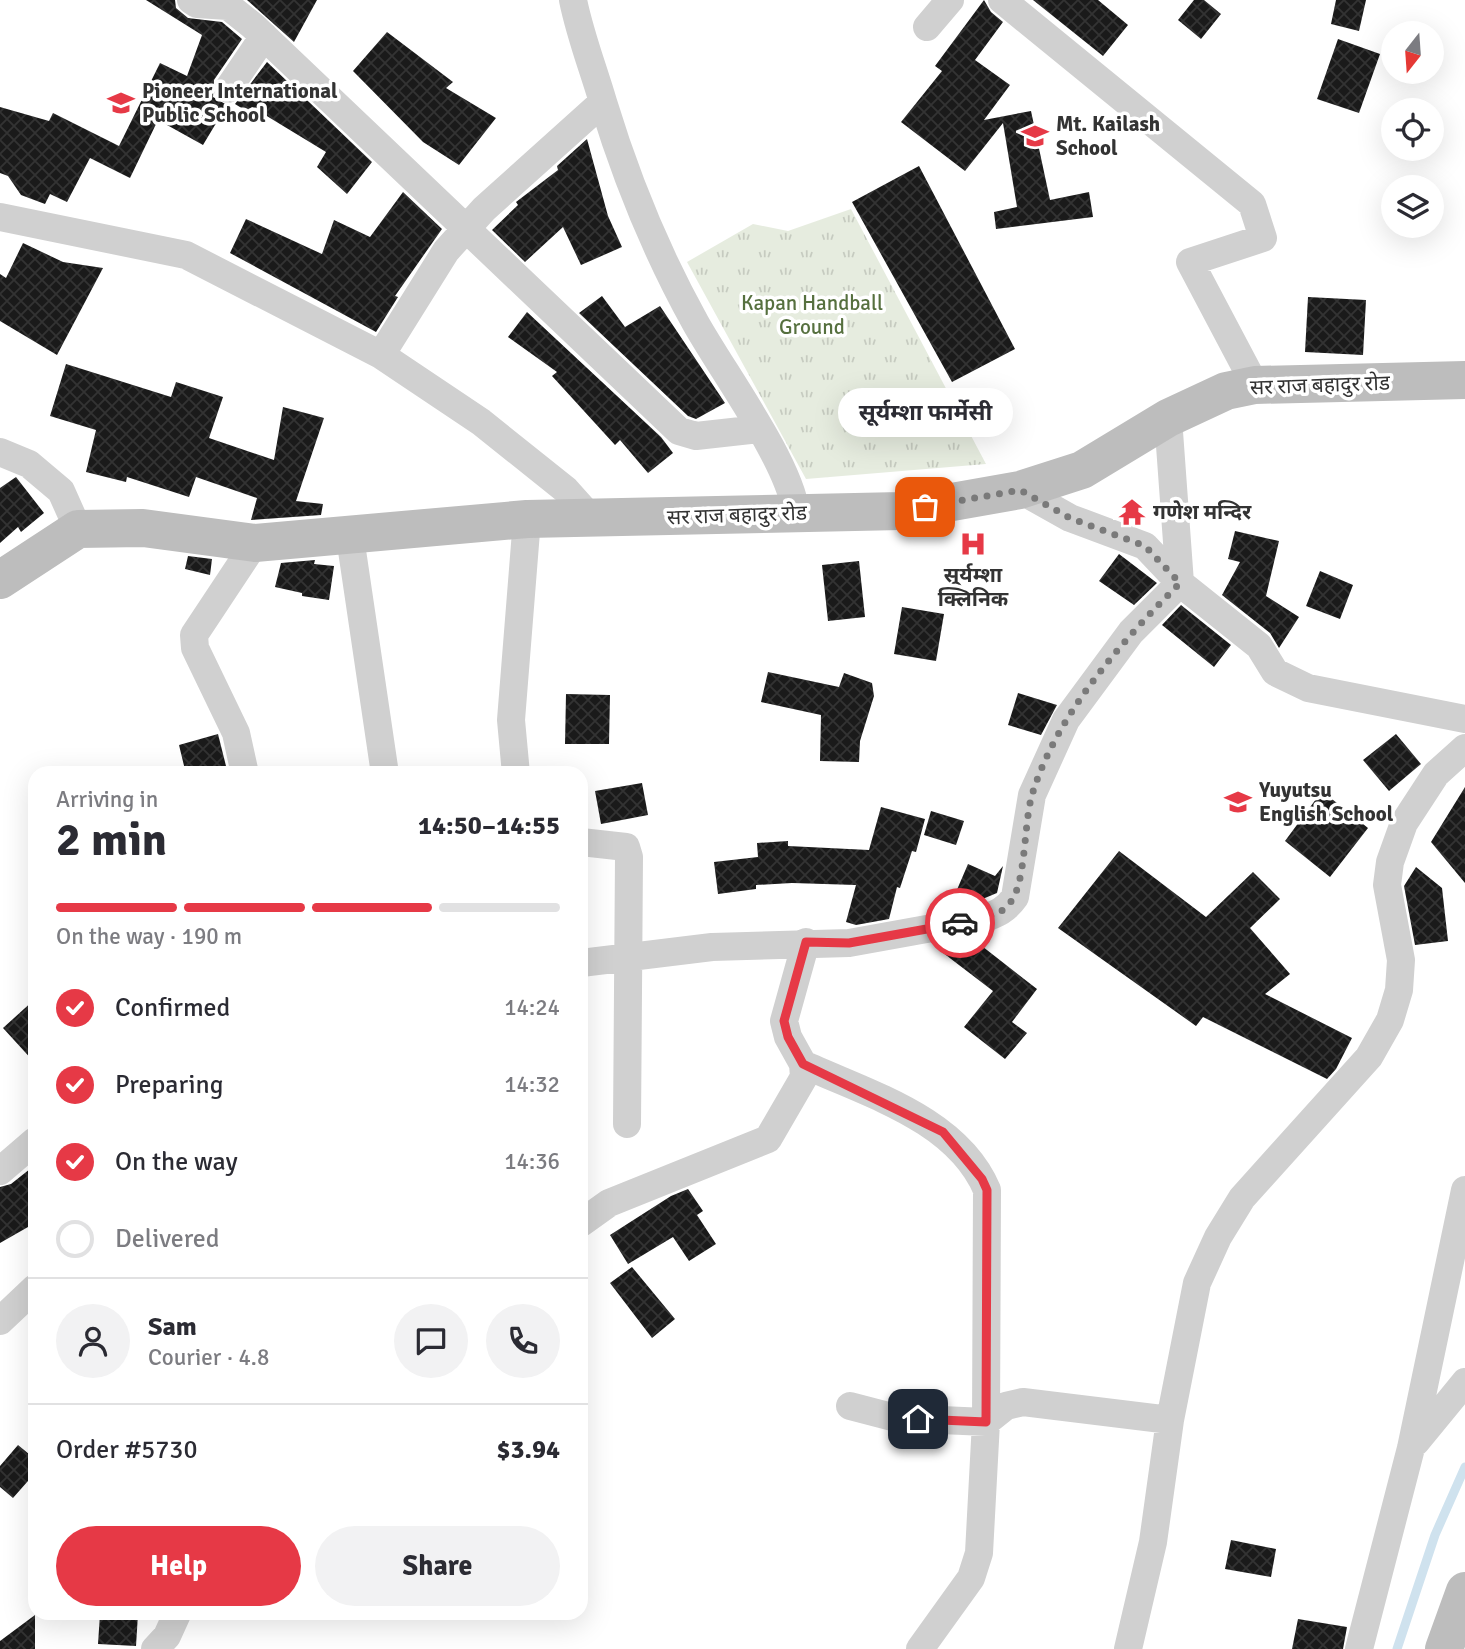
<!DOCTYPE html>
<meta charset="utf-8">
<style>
:root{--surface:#fff;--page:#f2f2f3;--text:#2b2b33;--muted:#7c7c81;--line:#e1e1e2;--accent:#e63946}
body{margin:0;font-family:Signika,"Noto Sans Devanagari",sans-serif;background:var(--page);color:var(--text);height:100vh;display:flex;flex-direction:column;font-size:26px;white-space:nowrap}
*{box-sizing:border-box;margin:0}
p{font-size:23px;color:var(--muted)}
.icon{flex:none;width:38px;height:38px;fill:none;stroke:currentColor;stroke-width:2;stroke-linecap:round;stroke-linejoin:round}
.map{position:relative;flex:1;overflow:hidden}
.side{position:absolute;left:28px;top:766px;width:560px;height:854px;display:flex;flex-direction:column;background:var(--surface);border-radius:21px;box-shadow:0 7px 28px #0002}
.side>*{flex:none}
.needle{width:46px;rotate:197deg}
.tools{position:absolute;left:1381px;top:21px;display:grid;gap:14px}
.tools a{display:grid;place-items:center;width:63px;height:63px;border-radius:50%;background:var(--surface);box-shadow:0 7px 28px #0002;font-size:35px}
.pin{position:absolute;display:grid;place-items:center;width:60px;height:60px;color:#fff;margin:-30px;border-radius:14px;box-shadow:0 4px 10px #0006}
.courier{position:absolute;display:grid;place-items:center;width:70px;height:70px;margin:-35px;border:5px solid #e63946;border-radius:50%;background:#fff;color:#222;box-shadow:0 2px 9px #0007}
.bubble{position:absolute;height:49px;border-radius:24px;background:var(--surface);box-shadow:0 7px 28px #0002;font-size:23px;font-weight:700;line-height:49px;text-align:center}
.headline em{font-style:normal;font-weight:700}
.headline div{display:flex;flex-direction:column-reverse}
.headline{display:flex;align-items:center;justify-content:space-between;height:119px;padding:0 28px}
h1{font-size:46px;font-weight:700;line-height:52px}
.bar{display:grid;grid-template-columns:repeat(4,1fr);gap:10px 7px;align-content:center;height:84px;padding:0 28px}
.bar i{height:9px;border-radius:5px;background:var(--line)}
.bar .current{background:var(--accent)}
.bar p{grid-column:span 4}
.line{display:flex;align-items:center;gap:18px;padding:0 28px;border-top:2px solid var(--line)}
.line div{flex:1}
.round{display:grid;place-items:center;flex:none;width:74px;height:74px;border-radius:37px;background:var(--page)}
ol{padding:0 28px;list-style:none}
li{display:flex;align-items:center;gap:21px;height:77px}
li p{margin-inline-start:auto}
li .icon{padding:7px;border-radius:50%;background:var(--accent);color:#fff;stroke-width:4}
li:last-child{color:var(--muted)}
li i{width:38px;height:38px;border:4px solid var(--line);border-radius:50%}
.action{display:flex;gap:14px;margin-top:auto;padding:14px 28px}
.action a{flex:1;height:80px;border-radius:42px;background:var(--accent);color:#fff;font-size:28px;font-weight:700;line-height:80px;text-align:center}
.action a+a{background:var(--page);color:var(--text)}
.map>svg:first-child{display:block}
</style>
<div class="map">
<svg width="1465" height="1649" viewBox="0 0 1465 1649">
<defs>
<pattern id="grass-tufts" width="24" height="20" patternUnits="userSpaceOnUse" patternTransform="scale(1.75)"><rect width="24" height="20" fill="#e6ecdf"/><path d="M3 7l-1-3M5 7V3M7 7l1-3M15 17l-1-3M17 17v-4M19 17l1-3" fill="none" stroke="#c6cbc0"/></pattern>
<pattern id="building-cross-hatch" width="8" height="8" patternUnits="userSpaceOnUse" patternTransform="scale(1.75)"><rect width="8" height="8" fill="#1a1a1a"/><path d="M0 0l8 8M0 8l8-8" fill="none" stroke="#333"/></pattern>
</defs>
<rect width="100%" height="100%" fill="#fff"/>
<path fill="url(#grass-tufts)" d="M851,209L986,464L806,479L687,262L753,224L788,231Z"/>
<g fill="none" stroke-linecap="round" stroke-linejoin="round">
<path stroke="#cfe2ee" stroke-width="9" d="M1397,1649L1435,1535L1465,1467"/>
</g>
<path fill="url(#building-cross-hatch)" d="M146,0H175L176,8L188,18L222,22L242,39L214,80L213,97L227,105L203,145L158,120L130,178L90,158L67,202L50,194L45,204L21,195L8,176L0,173V107L49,121L53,113L119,146L160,63L187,76L202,35Z
M247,0H317L294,42Z
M984,0L991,12L1003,22L975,60L1010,85L984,120L1031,111L1050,200L1089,192L1093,217L996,229L994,212L1017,207L1003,123L965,171L901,122L942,71L935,66Z
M1033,0H1098L1128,25L1103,56Z
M1194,0H1204L1221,14L1201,39L1178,20Z
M1336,0H1366L1359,31L1331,24Z
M387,32L453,82L446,88L496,118L459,165L423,142L353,71Z
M1338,39L1380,54L1359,113L1317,99Z
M267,62L372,162L347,194L317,167L326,152L252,107L248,112L235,104Z
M587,139L608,216L622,247L581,265L563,227L525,262L492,230L518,205L516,202L558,170L557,166Z
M919,166L1015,349L952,382L852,202Z
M403,192L442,229L395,296L398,297L376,332L230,253L246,219L322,254L334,220L370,237Z
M23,243L63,262L103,268L57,355L0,321V274L6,278Z
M602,296L625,327L660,306L725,403L696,419L688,416L579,313Z
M1308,297L1366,300L1363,355L1305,352Z
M527,312L661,437L673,453L648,473L620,440L615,445L552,376L557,372L508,337Z
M66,364L171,397L176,382L223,397L209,438L274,460L283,407L324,418L296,501L323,504L321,515L251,520L257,498L196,477L189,497L127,477L126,482L86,472L96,430L50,416Z
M16,477L44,513L21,532L18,527L0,543V488Z
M1235,531L1279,541L1266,596L1299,617L1279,648L1270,633L1222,595L1240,562L1228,559Z
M1119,554L1157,583L1134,605L1099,581Z
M188,556L212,559L210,575L185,569Z
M315,560L314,564L334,566L329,600L302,596V593L275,587L281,563Z
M859,561L865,617L828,621L822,565Z
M1320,571L1353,585L1340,619L1306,606Z
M1181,605L1231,645L1214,667L1162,625Z
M902,607L944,614L936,661L894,654Z
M768,672L839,687L844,673L872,683L874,696L860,741L859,762L820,761L821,715L761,702Z
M1018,693L1057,705L1041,735L1008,725Z
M566,694L610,695L609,744H565Z
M218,734L228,774H186L179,745Z
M1396,734L1421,764L1389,791L1363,760Z
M642,783L648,815L601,824L595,791Z
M1465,787V883L1431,842Z
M1322,791L1368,828L1330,877L1285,841Z
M881,807L925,819L916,852L912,851L900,888L897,887L889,919L856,925L846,922L856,885L792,883L756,885V889L718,894L714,862L758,857L757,843L788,841V846L869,850Z
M931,811L964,821L956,845L924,835Z
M1119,851L1206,917L1253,872L1280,899L1250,928L1290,974L1265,994L1352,1038L1336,1069L1327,1079L1203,1017L1196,1026L1058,928Z
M968,864L995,876L1003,866L997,893L968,905L953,899Z
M1416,867L1442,888L1448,941L1415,945L1404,886Z
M981,936L978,943L1037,989L1012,1022L1027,1033L1005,1059L964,1027L993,991L938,949L943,943Z
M35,999V1063L3,1028Z
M35,1165V1223L0,1243V1187L11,1184Z
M688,1189L703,1211L697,1215L716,1244L689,1261L673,1237L628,1264L610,1235L671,1196Z
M632,1267L675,1319L652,1338L610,1283Z
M18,1445L35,1459V1473L13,1498L0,1487V1466Z
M1231,1540L1276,1549L1271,1577L1225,1569Z
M100,1614H138L136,1646L98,1644Z
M35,1615V1649H0V1641Z
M1298,1619L1347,1627L1343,1649H1292Z"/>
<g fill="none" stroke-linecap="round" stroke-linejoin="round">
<path stroke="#d0d0d0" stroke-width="28" d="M191,0L197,4L228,6L253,26L679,431L696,436L759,429
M573,0C580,35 593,68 603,102C627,181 655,250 695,322C722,371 790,462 796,513
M1002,0L1252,204L1263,238L1190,262L1255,385
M927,27L950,0
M228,89L264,36
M0,217L186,255L381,355L481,422L566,490L592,519
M381,355L446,251L484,209L603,102
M0,452L29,464L61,491L78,529
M1020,490L1070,518L1145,546L1180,583L1259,646L1275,672L1308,688L1465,719
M350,537L385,774
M245,774L236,733L195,648L194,635L255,543
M516,774L511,720L527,519
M581,842L626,847L629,857L627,1124
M581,963L712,947L849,943L982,919C997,914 1006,910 1015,897L1032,795L1066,720L1131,632L1180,583L1168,418
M803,1064C868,1094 957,1119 987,1190L986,1422L979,1553L971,1578L920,1649
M0,1171L35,1141
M581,1223L609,1203L768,1139L804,1077L803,1064L788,1037L784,1021L806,942
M0,1321L35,1288
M850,1406L896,1418L986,1422L1006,1406L1023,1402L1170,1420
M1416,1442L1465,1382
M155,1649L167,1636L177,1614
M1128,1649L1153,1542L1170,1420L1197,1283L1218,1237L1242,1198L1369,1057L1390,1020L1399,990L1401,960L1387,885L1390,862L1404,823L1436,774L1465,748
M1359,1649L1411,1448L1465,1190"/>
<path stroke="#bdbdbd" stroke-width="38" d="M0,580L78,529L143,528L255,543L527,519L901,511L1020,490L1082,470L1168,418L1226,391L1255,385L1465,380
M1444,1649L1465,1591"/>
</g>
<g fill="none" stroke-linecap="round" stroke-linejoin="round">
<path stroke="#7a7a7a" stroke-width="7" stroke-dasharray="0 12.6" d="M925,507L1020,490L1070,518L1145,546L1180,583C1122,641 1056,715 1032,795C1024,822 1026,879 1012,900C1002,917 979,919 960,923"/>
<path stroke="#e63946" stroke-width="9" d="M918,1419L986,1422L987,1190L982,1179L943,1132L803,1064L788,1037L784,1021L806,942L849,943L960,923"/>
</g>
<defs>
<symbol id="school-bare" viewBox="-9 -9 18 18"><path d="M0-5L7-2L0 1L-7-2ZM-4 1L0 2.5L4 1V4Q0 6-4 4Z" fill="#e63946" stroke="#fff" stroke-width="2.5" paint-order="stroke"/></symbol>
<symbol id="temple-bare" viewBox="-9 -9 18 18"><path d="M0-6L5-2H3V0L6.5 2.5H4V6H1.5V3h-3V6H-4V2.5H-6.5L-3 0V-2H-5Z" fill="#e63946" stroke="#fff" stroke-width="2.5" paint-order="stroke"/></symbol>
<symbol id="hospital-bare" viewBox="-9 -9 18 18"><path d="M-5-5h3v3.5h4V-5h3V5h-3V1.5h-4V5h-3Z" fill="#e63946" stroke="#fff" stroke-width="2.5" paint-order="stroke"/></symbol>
</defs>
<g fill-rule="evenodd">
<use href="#school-bare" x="102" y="84" width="38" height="38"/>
<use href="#school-bare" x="1016" y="117" width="38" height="38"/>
<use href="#temple-bare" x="1113" y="493" width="38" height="38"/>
<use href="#hospital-bare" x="954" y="525" width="38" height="38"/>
<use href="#school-bare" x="1219" y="783" width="38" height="38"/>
</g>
<g text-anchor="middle" stroke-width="7" stroke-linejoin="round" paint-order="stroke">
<g font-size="21" font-weight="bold" fill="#333" stroke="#fff" text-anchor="start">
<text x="142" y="98">Pioneer International<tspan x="142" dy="24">Public School</tspan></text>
<text x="1056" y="131">Mt. Kailash<tspan x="1056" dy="24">School</tspan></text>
<text x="1153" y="519">गणेश मन्दिर</text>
<text x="973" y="582" text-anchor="middle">सूर्यम्शा<tspan x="973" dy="24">क्लिनिक</tspan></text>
<text x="1259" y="797">Yuyutsu<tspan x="1259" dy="24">English School</tspan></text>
</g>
<g font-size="21" fill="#56703f" stroke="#fff">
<text x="812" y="310">Kapan Handball<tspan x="812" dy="24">Ground</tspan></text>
</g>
<g font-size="21" fill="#333" stroke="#fff">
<text transform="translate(1320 385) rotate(-2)" y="7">सर राज बहादुर रोड</text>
<text transform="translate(737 515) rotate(-2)" y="7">सर राज बहादुर रोड</text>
</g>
</g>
</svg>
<div class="tools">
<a><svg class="needle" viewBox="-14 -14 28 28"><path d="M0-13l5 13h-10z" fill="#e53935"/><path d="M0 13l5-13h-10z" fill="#7c7c81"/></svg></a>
<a><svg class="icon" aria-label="locate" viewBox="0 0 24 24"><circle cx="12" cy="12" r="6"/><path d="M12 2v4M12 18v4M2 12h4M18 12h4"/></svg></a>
<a><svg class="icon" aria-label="layers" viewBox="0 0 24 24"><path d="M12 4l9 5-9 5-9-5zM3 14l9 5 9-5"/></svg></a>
</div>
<div class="pin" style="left:925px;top:507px;background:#ea580c"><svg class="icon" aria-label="bag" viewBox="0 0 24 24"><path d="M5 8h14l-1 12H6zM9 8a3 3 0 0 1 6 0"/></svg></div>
<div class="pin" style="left:918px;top:1419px;background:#1f2937"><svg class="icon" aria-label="home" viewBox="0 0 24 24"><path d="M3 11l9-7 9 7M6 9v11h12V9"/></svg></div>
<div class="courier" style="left:960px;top:923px"><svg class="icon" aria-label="car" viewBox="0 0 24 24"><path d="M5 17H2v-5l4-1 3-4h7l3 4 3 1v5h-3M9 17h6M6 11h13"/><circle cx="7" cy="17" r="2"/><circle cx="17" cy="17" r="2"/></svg></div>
<div class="bubble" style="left:838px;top:388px;width:175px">सूर्यम्शा फार्मेसी</div>
<section class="side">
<div class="headline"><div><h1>2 min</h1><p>Arriving in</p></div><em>14:50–14:55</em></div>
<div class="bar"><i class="current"></i><i class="current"></i><i class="current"></i><i></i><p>On the way · 190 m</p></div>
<ol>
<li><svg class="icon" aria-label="check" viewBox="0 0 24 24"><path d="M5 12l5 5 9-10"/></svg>Confirmed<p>14:24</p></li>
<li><svg class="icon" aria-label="check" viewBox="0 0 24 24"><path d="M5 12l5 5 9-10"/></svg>Preparing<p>14:32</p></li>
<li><svg class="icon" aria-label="check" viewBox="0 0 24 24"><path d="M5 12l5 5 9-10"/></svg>On the way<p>14:36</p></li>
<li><i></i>Delivered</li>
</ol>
<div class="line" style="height:126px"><a class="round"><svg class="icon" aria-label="person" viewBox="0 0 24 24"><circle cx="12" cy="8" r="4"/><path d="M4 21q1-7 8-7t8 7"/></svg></a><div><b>Sam</b><p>Courier · 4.8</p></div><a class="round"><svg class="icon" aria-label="chat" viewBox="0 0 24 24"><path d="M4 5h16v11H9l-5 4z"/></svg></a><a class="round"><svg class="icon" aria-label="phone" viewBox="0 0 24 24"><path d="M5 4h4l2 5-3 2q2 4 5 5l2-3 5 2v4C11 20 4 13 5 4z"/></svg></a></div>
<div class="line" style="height:91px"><div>Order #5730</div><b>$3.94</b></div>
<div class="action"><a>Help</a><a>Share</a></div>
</section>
</div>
